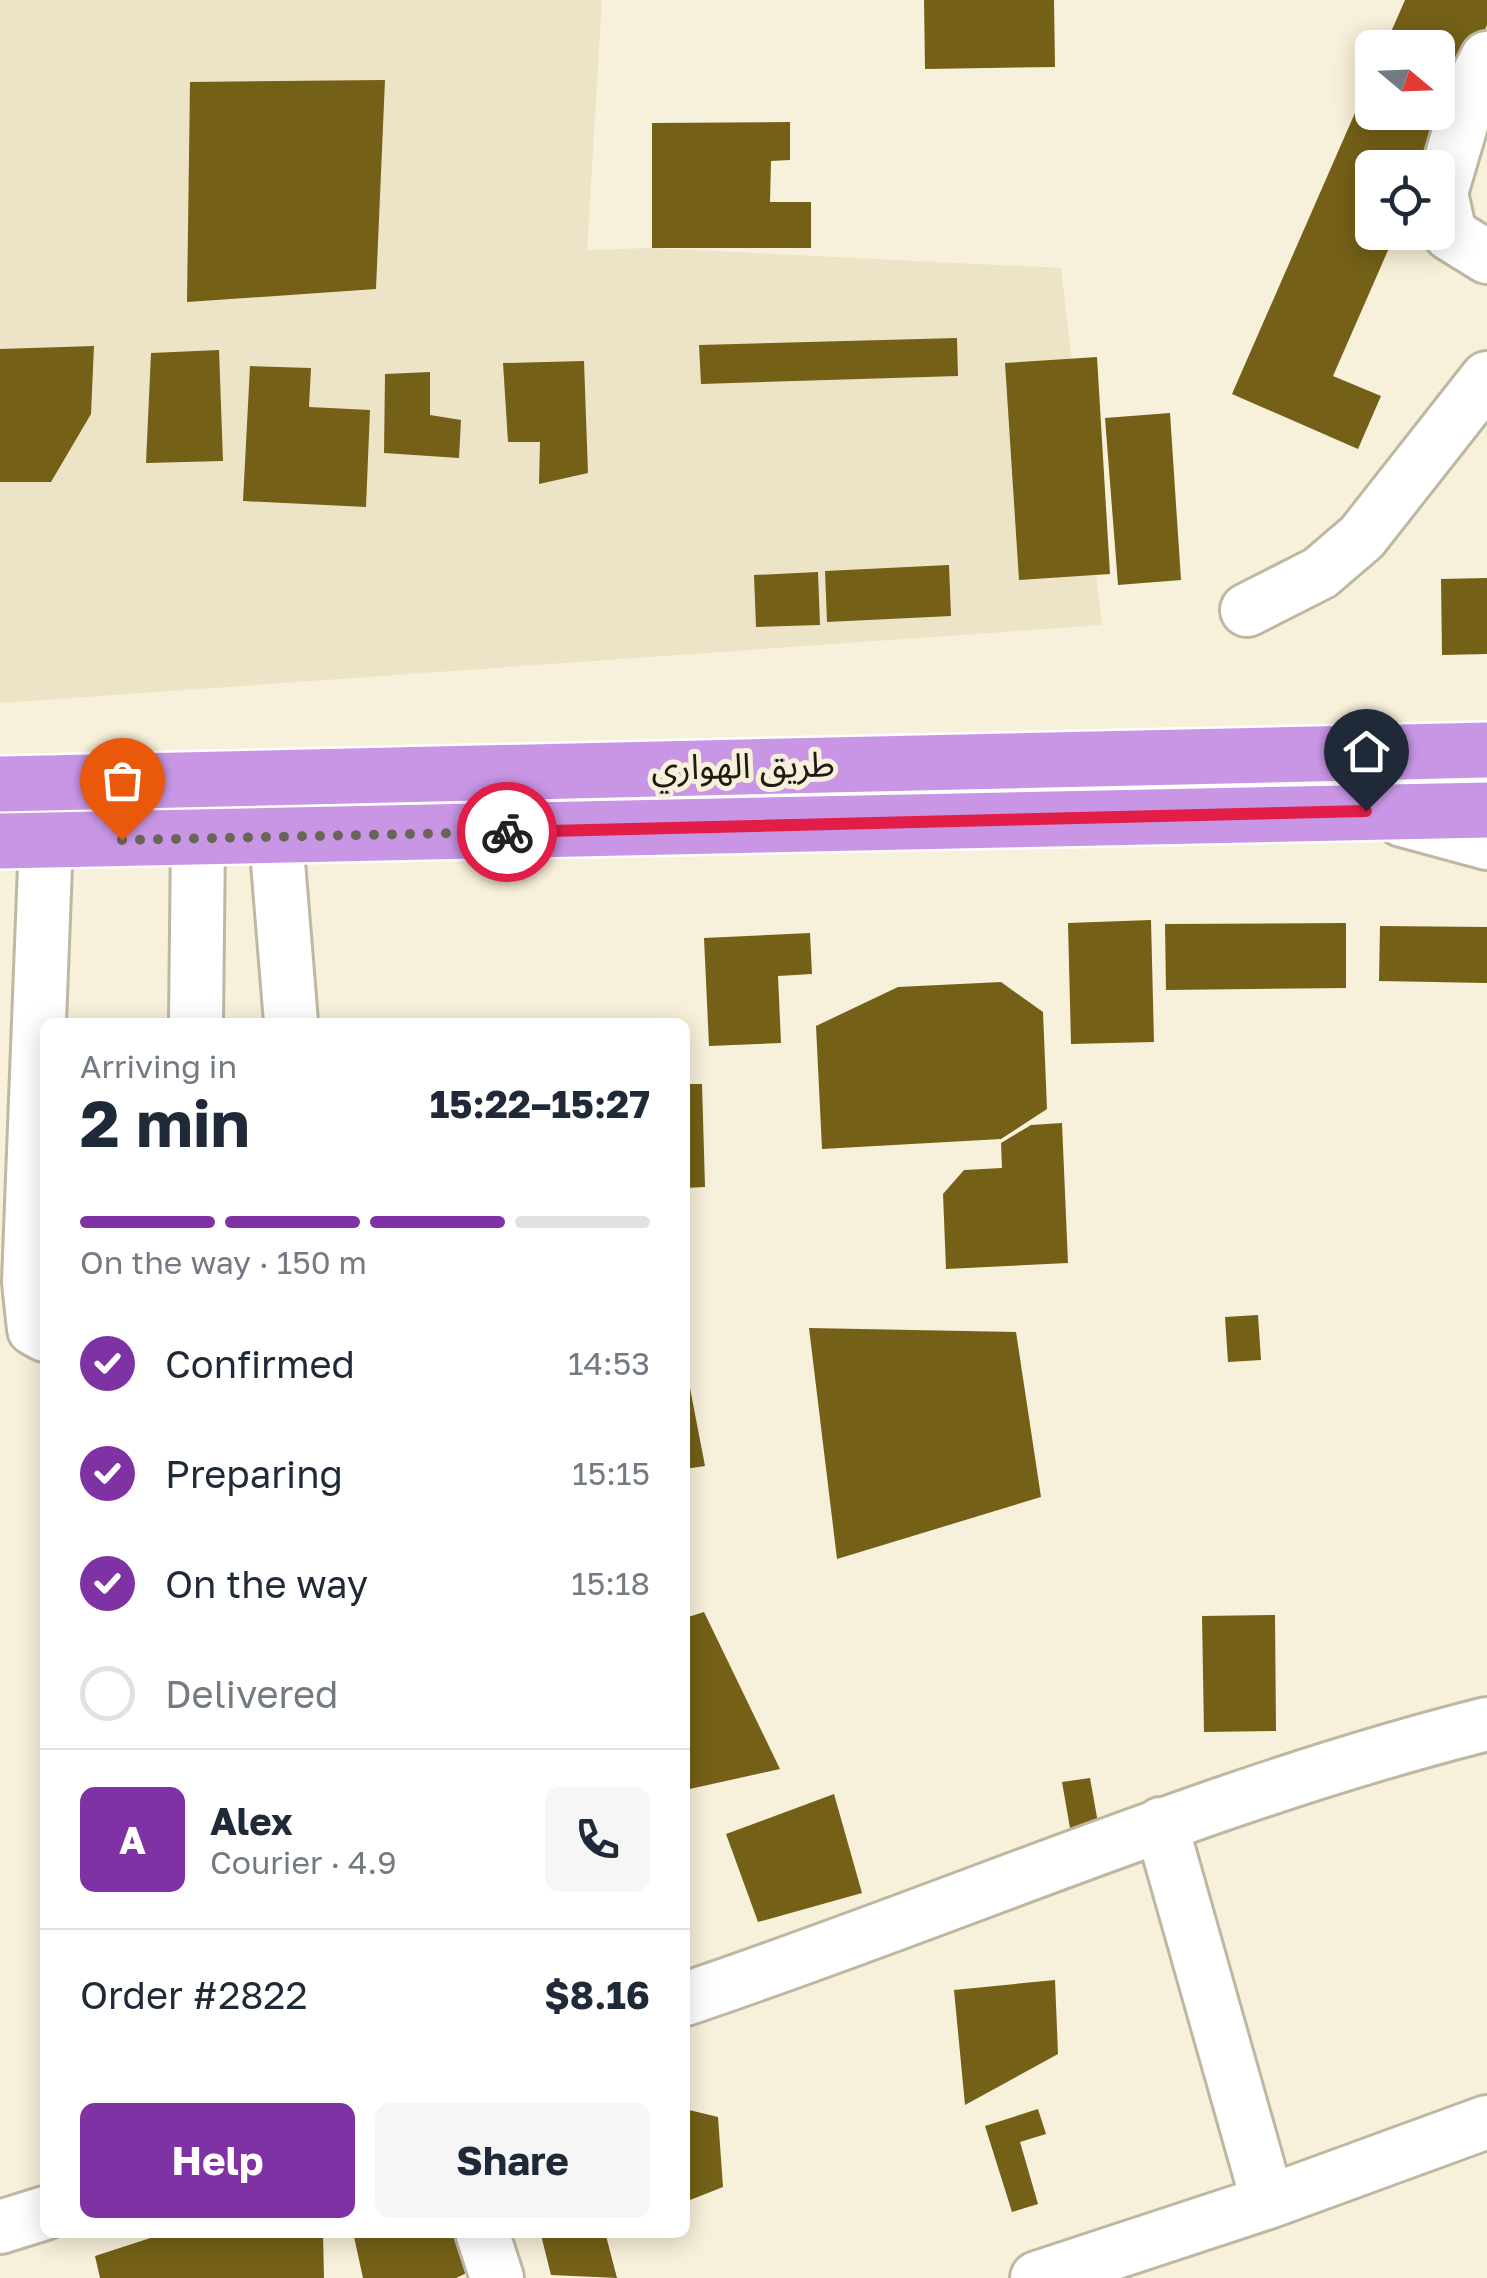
<!DOCTYPE html>
<meta charset="utf-8">
<style>
:root{--surface:#fff;--page:#f6f6f7;--text:#1f2937;--muted:#747a83;--line:#e0e1e3;--accent:#7f32a4}
body{margin:0;font-family:"Golos Text","Noto Sans Arabic",sans-serif;background:var(--page);color:var(--text);height:100vh;display:flex;flex-direction:column;font-size:38px;white-space:nowrap}
*{box-sizing:border-box;margin:0}
p{font-size:32px;color:var(--muted)}
.icon{flex:none;width:55px;height:55px;fill:none;stroke:currentColor;stroke-width:2;stroke-linecap:round;stroke-linejoin:round}
.map{position:relative;flex:1;overflow:hidden}
.sheet{position:absolute;left:40px;top:1018px;width:650px;height:1220px;display:flex;flex-direction:column;background:var(--surface);border-radius:15px;box-shadow:0 5px 25px #0003}
.sheet>*{flex:none}
.needle{width:65px;rotate:109deg}
.controls{position:absolute;left:1355px;top:30px;display:grid;gap:20px}
.controls a{display:grid;place-items:center;width:100px;height:100px;border-radius:15px;background:var(--surface);box-shadow:0 5px 25px #0003;font-size:50px}
.pin{position:absolute;display:grid;place-items:center;width:85px;height:85px;color:#fff;margin:-102px -42px;border-radius:50% 50% 50% 0;rotate:-45deg;box-shadow:0 0 10px #0007}
.pin .icon{rotate:45deg}
.courier{position:absolute;display:grid;place-items:center;width:100px;height:100px;margin:-50px;border:8px solid #e11d48;border-radius:50%;background:#fff;color:#222;box-shadow:0 2px 12px #0007}
.head em{font-style:normal;font-weight:700}
.head div{display:flex;flex-direction:column-reverse}
.head{display:flex;align-items:center;justify-content:space-between;height:170px;padding:0 40px}
h1{font-size:65px;font-weight:700;line-height:75px}
.bar{display:grid;grid-template-columns:repeat(4,1fr);gap:15px 10px;align-content:center;height:120px;padding:0 40px}
.bar i{height:12px;border-radius:8px;background:var(--line)}
.bar .on{background:var(--accent)}
.bar p{grid-column:span 4}
.line{display:flex;align-items:center;gap:25px;padding:0 40px;border-top:2px solid var(--line)}
.line div{flex:1}
.round{display:grid;place-items:center;flex:none;width:105px;height:105px;border-radius:15px;background:var(--page)}
ol{padding:0 40px;list-style:none}
li{display:flex;align-items:center;gap:30px;height:110px}
li p{margin-inline-start:auto}
li .icon{padding:10px;border-radius:50%;background:var(--accent);color:#fff;stroke-width:4}
li:last-child{color:var(--muted)}
li i{width:55px;height:55px;border:5px solid var(--line);border-radius:50%}
.action{display:flex;gap:20px;margin-top:auto;padding:20px 40px}
.action a{flex:1;height:115px;border-radius:15px;background:var(--accent);color:#fff;font-size:40px;font-weight:700;line-height:115px;text-align:center}
.action a+a{background:var(--page);color:var(--text)}
.map>svg:first-child{display:block}
</style>
<div class="map">
<svg width="1487" height="2278" viewBox="0 0 1487 2278">
<rect width="100%" height="100%" fill="#f7f0da"/>
<path fill="#ede4c7" d="M0,0H602L587,250L652,248L1061,268L1102,625L0,703Z"/>
<path fill="#746017" d="M924,0H1054L1055,67L925,69Z
M1405,0H1487V25L1424,168H1372V232H1396L1333,376L1381,396L1358,449L1232,394L1372,74V112H1438V48H1384Z
M385,80L376,289L187,302L190,82Z
M790,122V160L771,161L770,202H811V248H652V123Z
M957,338L958,376L701,384L699,345Z
M94,346L91,414L51,482H0V349Z
M219,350L223,461L146,463L151,353Z
M1097,357L1110,574L1019,580L1005,363Z
M584,361L588,473L539,484L540,442H508L503,363Z
M250,366L311,368L309,407L370,410L366,507L243,501Z
M430,372V415L461,420L459,458L384,453L385,374Z
M1170,413L1181,580L1118,585L1105,418Z
M949,565L951,616L827,622L825,571Z
M818,572L820,625L756,627L754,575Z
M1487,578V654L1442,655L1441,579Z
M1151,920L1154,1042L1071,1044L1068,923Z
M1346,923V988L1166,990L1165,924Z
M1380,926L1487,927V983L1379,981Z
M810,933L812,974L778,976L781,1043L709,1046L704,938Z
M1001,982L1043,1012L1047,1109L1001,1139L822,1149L816,1026L898,987Z
M685,1084H702L705,1187L685,1188Z
M1062,1123L1068,1263L946,1269L943,1194L964,1170L1002,1168L1001,1143L1031,1125Z
M1258,1315L1261,1360L1228,1362L1225,1317Z
M809,1328L1016,1332L1041,1497L837,1559Z
M685,1362L705,1466L685,1469Z
M704,1612L780,1769L685,1790V1618Z
M1275,1615L1276,1731L1204,1732L1202,1616Z
M1090,1778L1098,1823L1070,1828L1062,1782Z
M834,1794L862,1893L758,1922L726,1834Z
M1055,1980L1058,2054L965,2105L954,1990Z
M685,2109L718,2117L723,2187L685,2202Z
M1038,2109L1046,2134L1020,2142L1038,2204L1012,2212L985,2126Z
M169,2232H323L324,2278H100L95,2256Z
M353,2232H455L471,2271L456,2278H363Z
M551,2232H605L617,2278L551,2275L541,2235Z"/>
<g fill="none" stroke-linecap="round" stroke-linejoin="round">
<defs>
<path id="minor" d="M1487,58L1472,88L1441,193L1450,234L1487,257
M1247,610L1320,573L1362,537L1487,378
M1402,820L1487,843
M276,838L291,1022
M196,1022L198,839
M45,1335L34,1329L29,1282L46,840
M1161,1824L1268,2202
M685,1999C953,1909 1212,1793 1487,1724
M0,2227L45,2213
M482,2232L497,2278
M1037,2278L1268,2202L1487,2122"/>
<path id="highway" d="M0,784L1487,750
M0,841L1487,810"/>
</defs>
<use href="#minor" stroke="#beb8a3" stroke-width="58"/>
<use href="#highway" stroke="#fff" stroke-width="60"/>
<use href="#minor" stroke="#fff" stroke-width="52"/>
<use href="#highway" stroke="#c996e6" stroke-width="55"/>
</g>
<g fill="none" stroke-linecap="round" stroke-linejoin="round">
<path stroke="#696659" stroke-width="10" stroke-dasharray="0 18" d="M122,840L507,832"/>
<path stroke="#e11d48" stroke-width="12" d="M507,832L1366,811"/>
</g>
<g text-anchor="middle" stroke-width="10" stroke-linejoin="round" paint-order="stroke">
<g font-size="35" fill="#1d1b13" stroke="#f7f0da">
<text transform="translate(743 766) rotate(-1)" y="12">طريق الهواري</text>
</g>
</g>
</svg>
<div class="controls">
<a><svg class="needle" viewBox="-14 -14 28 28"><path d="M0-13l5 13h-10z" fill="#e53935"/><path d="M0 13l5-13h-10z" fill="#747a83"/></svg></a>
<a><svg class="icon" aria-label="locate" viewBox="0 0 24 24"><circle cx="12" cy="12" r="6"/><path d="M12 2v4M12 18v4M2 12h4M18 12h4"/></svg></a>
</div>
<div class="pin" style="left:122px;top:840px;background:#ea580c"><svg class="icon" aria-label="bag" viewBox="0 0 24 24"><path d="M5 8h14l-1 12H6zM9 8a3 3 0 0 1 6 0"/></svg></div>
<div class="pin" style="left:1366px;top:811px;background:#1f2937"><svg class="icon" aria-label="home" viewBox="0 0 24 24"><path d="M3 11l9-7 9 7M6 9v11h12V9"/></svg></div>
<div class="courier" style="left:507px;top:832px"><svg class="icon" aria-label="bike" viewBox="0 0 24 24"><circle cx="6" cy="16" r="4"/><circle cx="18" cy="16" r="4"/><path d="M6 16l4-8h5l3 8M10 8l3 8H6M13 5h3"/></svg></div>
<section class="sheet">
<div class="head"><div><h1>2 min</h1><p>Arriving in</p></div><em>15:22–15:27</em></div>
<div class="bar"><i class="on"></i><i class="on"></i><i class="on"></i><i></i><p>On the way · 150 m</p></div>
<ol>
<li><svg class="icon" aria-label="check" viewBox="0 0 24 24"><path d="M5 12l5 5 9-10"/></svg>Confirmed<p>14:53</p></li>
<li><svg class="icon" aria-label="check" viewBox="0 0 24 24"><path d="M5 12l5 5 9-10"/></svg>Preparing<p>15:15</p></li>
<li><svg class="icon" aria-label="check" viewBox="0 0 24 24"><path d="M5 12l5 5 9-10"/></svg>On the way<p>15:18</p></li>
<li><i></i>Delivered</li>
</ol>
<div class="line" style="height:180px"><b class="round" style="background:var(--accent);color:#fff">A</b><div><b>Alex</b><p>Courier · 4.9</p></div><a class="round"><svg class="icon" aria-label="phone" viewBox="0 0 24 24"><path d="M5 4h4l2 5-3 2q2 4 5 5l2-3 5 2v4C11 20 4 13 5 4z"/></svg></a></div>
<div class="line" style="height:130px"><div>Order #2822</div><b>$8.16</b></div>
<div class="action"><a>Help</a><a>Share</a></div>
</section>
</div>
